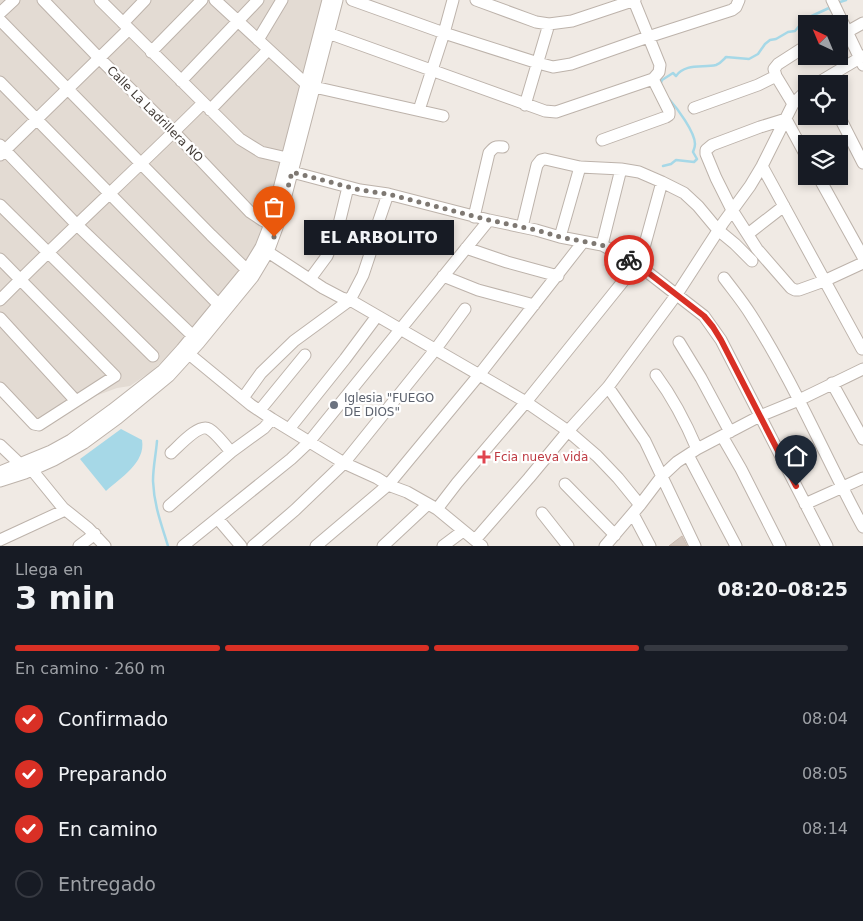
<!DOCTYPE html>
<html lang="es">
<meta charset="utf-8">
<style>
:root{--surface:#171b24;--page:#20242c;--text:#f1f3f6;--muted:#9ea1a6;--line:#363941;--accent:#d93025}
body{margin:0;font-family:"DejaVu Sans",sans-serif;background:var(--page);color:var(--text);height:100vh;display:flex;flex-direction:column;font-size:19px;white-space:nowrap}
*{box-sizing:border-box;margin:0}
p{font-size:16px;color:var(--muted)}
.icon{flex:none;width:28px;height:28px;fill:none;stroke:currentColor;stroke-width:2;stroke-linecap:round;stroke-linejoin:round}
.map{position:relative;height:546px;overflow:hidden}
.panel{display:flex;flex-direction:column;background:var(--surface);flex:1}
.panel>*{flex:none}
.needle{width:32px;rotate:316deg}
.tools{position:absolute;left:798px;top:15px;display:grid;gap:10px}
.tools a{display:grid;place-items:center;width:50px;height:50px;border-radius:0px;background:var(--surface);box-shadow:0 2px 8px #0003;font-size:25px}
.pin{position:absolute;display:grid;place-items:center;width:42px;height:42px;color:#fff;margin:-51px -21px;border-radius:50% 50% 50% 0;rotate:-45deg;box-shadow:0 0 5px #0007}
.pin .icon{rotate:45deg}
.courier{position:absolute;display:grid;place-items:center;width:50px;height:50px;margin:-25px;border:4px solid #d93025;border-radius:50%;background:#fff;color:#222;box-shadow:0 1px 6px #0007}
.bubble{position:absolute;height:35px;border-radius:0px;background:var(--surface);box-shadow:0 2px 8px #0003;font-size:16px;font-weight:700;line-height:35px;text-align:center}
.summary em{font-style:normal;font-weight:700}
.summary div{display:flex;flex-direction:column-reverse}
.summary{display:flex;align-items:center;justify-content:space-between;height:85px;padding:0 15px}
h1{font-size:32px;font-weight:700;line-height:38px}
.bar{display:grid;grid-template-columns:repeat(4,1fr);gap:8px 5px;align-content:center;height:60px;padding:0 15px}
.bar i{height:6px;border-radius:4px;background:var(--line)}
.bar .active{background:var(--accent)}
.bar p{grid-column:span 4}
ol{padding:0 15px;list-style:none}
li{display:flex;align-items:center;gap:15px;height:55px}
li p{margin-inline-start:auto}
li .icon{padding:5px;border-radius:50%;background:var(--accent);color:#fff;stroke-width:4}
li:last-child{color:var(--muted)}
li i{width:28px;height:28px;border:2px solid var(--line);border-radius:50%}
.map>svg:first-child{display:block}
</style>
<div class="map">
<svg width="863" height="546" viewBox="0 0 863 546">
<rect width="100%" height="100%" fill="#f0eae4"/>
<path fill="#e3dbd3" d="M0,0H326L260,237L245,264L186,339L152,371L130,386L117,388L79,402L39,425L0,389Z"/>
<path fill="#a6d8e7" d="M121,429L142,440C146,463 120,478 106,491L80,459Z"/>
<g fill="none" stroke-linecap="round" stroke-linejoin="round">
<path stroke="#a6d8e7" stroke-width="2.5" d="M837,3L846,0
M660,85L662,80L673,73L676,76C685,63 703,68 716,65C721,63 723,60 726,57L749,59L758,54L765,44L770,40L776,39L788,32L795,31L805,19L829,8L832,12
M663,166L671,164L676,160L694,162L697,159L693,152C694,149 695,147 695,144C695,132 677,108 669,99
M157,441C156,454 153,467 153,481C154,505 161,523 168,546"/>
</g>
<path fill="#d3c7be" stroke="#cabaaf" d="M682,536L687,546H669Z"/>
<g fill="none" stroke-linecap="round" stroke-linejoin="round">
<defs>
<path id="minor" d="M43,0L99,58L174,132L250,212L262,220L270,224
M100,0L240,139L261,152L287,158
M215,0L306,84
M352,0L444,33L538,63L553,67L571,64L648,37L732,10L736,7L739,0
M476,0L536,22L549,24L572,21L635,0
M832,0L863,65
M0,13L14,0
M0,20L211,235L247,270
M123,23L145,0
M847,32L863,23
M328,33L545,111L556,112L653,79
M258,40L282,0
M151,52L202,0
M776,76L793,104
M181,81L258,0
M0,82L219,305
M816,84L863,56
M314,87L443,116
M525,105L549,24
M694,108L758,85L776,76L774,69L778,64L806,46
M210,110L268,50
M419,110L444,33L453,0
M839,116L863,163
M602,140L666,117L669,115V111L653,79L659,72L660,65L634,1
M0,145L77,225L193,336
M0,155L129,29
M806,156L786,119L760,127L712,145L706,150V154L716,178L732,210L757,249L791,288L795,290H799L824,281L863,263
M762,166L862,349
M292,172L360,190L388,194L489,220L536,230L560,237L602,245L637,264L704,316L721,340L827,546
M818,176L863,257
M0,205L153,356
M474,217L489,153C494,147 495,146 503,147
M522,227L537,165L541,160L545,159L580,167L621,169L639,172L662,182L684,193L698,206L718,230L735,244L752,261
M748,234L784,206
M560,237L580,167
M602,245L621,169
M466,248L507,262L558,276
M268,252L323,288L342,298L350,300L526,402L568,431L597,456L618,478L640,505
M0,259L115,376L39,425L34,424L0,388
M443,276L478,290L534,305
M724,278C733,290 743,302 751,315C794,382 825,457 863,527
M310,279L327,256L337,232L348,187
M0,300C66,233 136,170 203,103
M0,318L76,401
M679,342L701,378L730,432
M189,354L251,405L272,419L344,463L377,478L388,485L407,492L437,509L482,546
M656,375C673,398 686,423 697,449
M832,383L863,439
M608,387L645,441L695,546
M243,398L261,373L294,341L350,300L363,275L370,254L377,226L388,194
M260,410L305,355
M289,429L345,359L377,316
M722,436L741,469L780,546
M0,445L20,464
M171,453C179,446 199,423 209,429C216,433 226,446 231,452
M688,455L736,546
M32,470L63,508L88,528L105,546
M0,472L51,451L71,440L112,410L163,370L182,349L247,270L261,247L270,224L328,0
M0,481L25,473L54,460L84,443L118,418L169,376L199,343L253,277L268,252L279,222L337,0
M565,484L615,535
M805,504L863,478
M169,506L231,452L264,428L272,419
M437,509L457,483L526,402L637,264L645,244L662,182
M542,513L568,546
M633,514L650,546
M218,519L241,546
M0,540L65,510
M475,540L529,478L568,431L608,387L677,294L723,223L750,186L762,166L793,104L806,91
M79,546L95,534
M183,546L291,459L309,442L489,220
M253,546L295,510L344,463L435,350L465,309
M316,546L388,485L479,375L583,242
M383,546L428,504
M443,546L463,531
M605,546L640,505L662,476L677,462L697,449L760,416L799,400L863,369"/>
</defs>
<use href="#minor" stroke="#bdb3ab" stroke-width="13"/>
<use href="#minor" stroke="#fff" stroke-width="11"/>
</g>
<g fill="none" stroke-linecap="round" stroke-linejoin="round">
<path stroke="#7e7872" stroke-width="5" stroke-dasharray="0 9" d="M274,237L279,222L292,172L360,190L388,194L489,220L536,230L560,237L602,245L629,260"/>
<path stroke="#d93025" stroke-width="6" d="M629,260L637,264L704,316L713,327L721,340L796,486"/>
</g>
<circle fill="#6b7280" stroke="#fff" stroke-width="2" cx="334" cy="405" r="5"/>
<path fill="#e0444e" stroke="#fff" stroke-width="2" d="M481.5 449.5h5v5h5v5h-5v5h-5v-5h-5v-5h5z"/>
<g text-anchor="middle" stroke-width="4.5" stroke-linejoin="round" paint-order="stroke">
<g font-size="12" fill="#413a35" stroke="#fff">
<text transform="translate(155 114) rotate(45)" y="4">Calle La Ladrillera NO</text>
</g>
<g font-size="12" fill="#5b616d" stroke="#fff" text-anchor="start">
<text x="344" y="402">Iglesia "FUEGO<tspan x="344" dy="14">DE DIOS"</tspan></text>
</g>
<g font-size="12" fill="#be3a42" stroke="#fff" text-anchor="start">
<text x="494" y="461">Fcia nueva vida</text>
</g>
</g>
</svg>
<div class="tools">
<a><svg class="needle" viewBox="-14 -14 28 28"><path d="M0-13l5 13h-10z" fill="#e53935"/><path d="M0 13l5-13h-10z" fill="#9ea1a6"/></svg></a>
<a><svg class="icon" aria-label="locate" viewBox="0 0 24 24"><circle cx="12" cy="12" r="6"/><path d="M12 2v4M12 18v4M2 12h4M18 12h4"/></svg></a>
<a><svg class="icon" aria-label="layers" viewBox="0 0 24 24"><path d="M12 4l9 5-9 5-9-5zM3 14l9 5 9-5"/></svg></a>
</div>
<div class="pin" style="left:274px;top:237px;background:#ea580c"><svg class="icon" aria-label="bag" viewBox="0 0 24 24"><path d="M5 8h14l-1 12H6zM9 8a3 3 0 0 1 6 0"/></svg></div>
<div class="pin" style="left:796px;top:486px;background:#1f2937"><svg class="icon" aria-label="home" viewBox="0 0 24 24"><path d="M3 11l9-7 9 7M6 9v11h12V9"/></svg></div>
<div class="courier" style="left:629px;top:260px"><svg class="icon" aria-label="bike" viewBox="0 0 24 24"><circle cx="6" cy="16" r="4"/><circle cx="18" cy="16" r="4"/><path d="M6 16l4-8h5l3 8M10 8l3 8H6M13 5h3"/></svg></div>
<div class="bubble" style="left:304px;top:220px;width:150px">EL ARBOLITO</div>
</div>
<section class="panel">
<div class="summary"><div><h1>3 min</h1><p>Llega en</p></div><em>08:20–08:25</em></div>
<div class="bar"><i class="active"></i><i class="active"></i><i class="active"></i><i></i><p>En camino · 260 m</p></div>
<ol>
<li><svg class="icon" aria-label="check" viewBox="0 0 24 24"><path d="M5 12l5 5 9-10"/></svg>Confirmado<p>08:04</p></li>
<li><svg class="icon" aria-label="check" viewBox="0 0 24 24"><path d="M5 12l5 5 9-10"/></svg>Preparando<p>08:05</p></li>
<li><svg class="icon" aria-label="check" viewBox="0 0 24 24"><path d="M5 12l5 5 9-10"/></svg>En camino<p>08:14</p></li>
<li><i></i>Entregado</li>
</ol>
</section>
